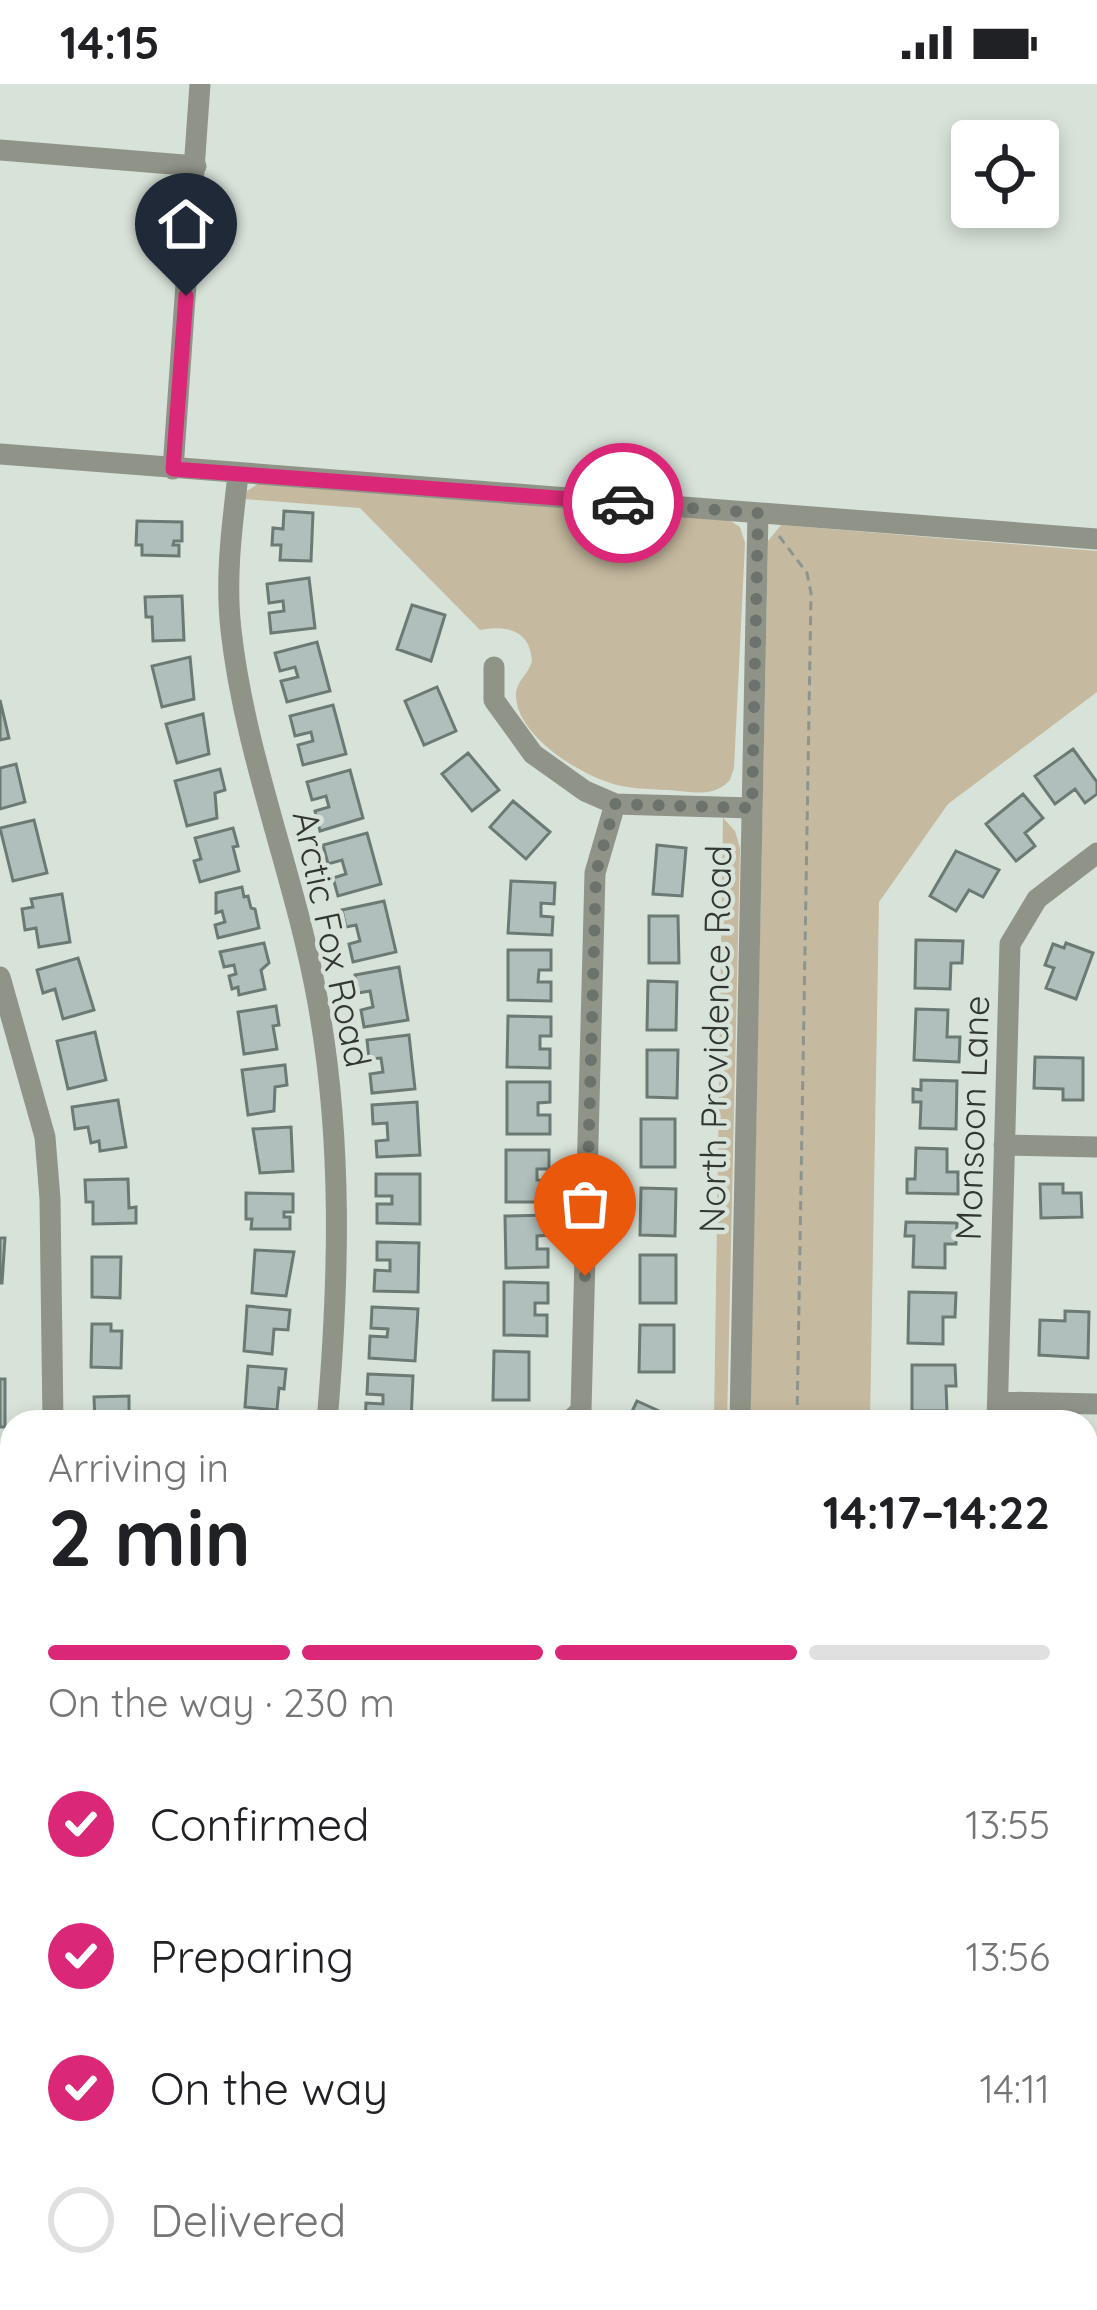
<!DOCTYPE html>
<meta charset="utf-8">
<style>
:root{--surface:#fff;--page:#f6f6f6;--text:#202124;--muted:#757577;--line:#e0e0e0;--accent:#db2777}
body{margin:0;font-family:Quicksand,sans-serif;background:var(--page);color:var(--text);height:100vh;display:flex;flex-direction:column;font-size:45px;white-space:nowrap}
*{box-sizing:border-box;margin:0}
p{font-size:39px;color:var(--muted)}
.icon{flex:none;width:66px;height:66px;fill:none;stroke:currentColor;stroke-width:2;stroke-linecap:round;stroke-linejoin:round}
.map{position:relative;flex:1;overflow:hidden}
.drawer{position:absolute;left:0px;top:1326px;width:1098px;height:900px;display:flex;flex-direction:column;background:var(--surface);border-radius:36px 36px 0 0;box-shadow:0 6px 18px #0003}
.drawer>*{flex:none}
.controls{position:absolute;left:951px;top:36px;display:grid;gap:24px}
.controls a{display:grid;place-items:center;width:108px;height:108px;border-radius:12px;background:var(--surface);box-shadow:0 6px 18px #0003;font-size:60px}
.pin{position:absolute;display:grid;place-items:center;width:102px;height:102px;color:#fff;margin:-123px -51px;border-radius:50% 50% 50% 0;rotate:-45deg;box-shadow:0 0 12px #0007}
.pin .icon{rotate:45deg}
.courier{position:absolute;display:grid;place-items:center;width:120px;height:120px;margin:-60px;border:9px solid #db2777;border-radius:50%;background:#fff;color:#222;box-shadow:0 3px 15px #0007}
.head em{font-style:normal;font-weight:800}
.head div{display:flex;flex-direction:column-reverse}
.head{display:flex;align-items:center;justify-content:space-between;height:204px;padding:0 48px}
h1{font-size:78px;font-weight:800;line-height:90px}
.bar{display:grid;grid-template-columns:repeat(4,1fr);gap:18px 12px;align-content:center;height:144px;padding:0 48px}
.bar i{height:15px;border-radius:9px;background:var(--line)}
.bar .current{background:var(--accent)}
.bar p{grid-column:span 4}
ol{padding:0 48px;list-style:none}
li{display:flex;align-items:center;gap:36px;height:132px}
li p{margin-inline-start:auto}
li .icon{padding:12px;border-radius:50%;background:var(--accent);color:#fff;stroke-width:4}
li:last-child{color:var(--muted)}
li i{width:66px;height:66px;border:6px solid var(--line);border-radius:50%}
.status{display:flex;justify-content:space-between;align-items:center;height:84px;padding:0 60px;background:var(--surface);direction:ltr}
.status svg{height:33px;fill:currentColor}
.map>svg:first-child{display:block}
</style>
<div class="status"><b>14:15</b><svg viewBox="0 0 49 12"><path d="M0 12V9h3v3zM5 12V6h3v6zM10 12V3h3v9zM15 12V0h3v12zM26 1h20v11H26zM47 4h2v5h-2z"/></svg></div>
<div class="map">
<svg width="1097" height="2226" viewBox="0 0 1097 2226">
<rect width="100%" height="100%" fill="#d7e2d8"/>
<path fill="#c5b99f" d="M258,400L729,436L740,443L745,459L734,684L730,696C714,714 691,708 669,706C648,705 624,705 605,697C573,686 514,648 516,609C517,597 529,589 532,577C530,546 507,541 480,546L360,424L244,415L247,407Z
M781,441L1097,467V608L948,720L879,818L870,1338H750L768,457Z
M723,734L735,747L740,764L727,1338H714Z
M53,2214H311L302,2226H17Z
M735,2214H854V2226H735Z"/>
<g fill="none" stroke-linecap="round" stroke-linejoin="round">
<path stroke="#64888f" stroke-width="6" d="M1086,1757L1097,1743
M172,2226L182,2214"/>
</g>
<path fill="#b0bfbb" stroke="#6c7a76" stroke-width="3" d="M284,427L313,429L311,477L280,476L281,461H272L273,444L283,445Z
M137,437L182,438V457H174L173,461H179V472L142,471V461H136Z
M309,494L315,544L271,549L269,529L284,527L283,517L269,519L267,500Z
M182,512L184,556L153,557L152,533H146L145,513Z
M412,521L445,531L431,577L397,565Z
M317,558L330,607L287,618L281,597L298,593L295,583L280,587L275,569Z
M190,573L194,615L162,623L152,582Z
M437,603L456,647L424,661L405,617Z
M0,616L9,654L0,656Z
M333,621L346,670L303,681L298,661L313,657L311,648L295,652L290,632Z
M203,630L209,670L177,679L166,640Z
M1073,665L1097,698V710L1085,719L1075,705L1055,720L1035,692Z
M468,669L499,706L472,727L442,690Z
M16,680L25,718L0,725V684Z
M220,685L225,706L215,709L217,734L187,742L175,697Z
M350,686L363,734L320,747L315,727L329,723L326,712L312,716L307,698Z
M1023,710L1043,734L1025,749L1035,762L1016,777L986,740Z
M513,717L550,748L526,775L490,743Z
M34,736L47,789L13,797L0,744Z
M233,744L238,762L233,763L239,787L200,798L194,777L201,775L195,754Z
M367,749L381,800L338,812L333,794L346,790L342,776L328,780L323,761Z
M657,761L686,764L682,812L653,810Z
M956,767L999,786L983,813L969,806L956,827L930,812Z
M511,797L555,799L554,820L541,819V832L553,833L552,851L508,849Z
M242,803L244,813L248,812L251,824L255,825L259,844L218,854L215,841L225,838L222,827L216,829V809Z
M62,810L70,858L39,863L36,844L25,846L22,825L33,823L31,815Z
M384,817L396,868L353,878L349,860L360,857L356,841L346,843L342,826Z
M649,832H678L679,879H649Z
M916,856L963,857L962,879H951L950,905L915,904Z
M264,859L269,879L261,886L265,905L239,911L238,903L232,905L229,892L236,890L234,881L224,883L220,868Z
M1066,859L1093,869L1076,915L1046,904L1054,884L1045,881L1053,860L1064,864Z
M508,866H551V886H539L538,898H551V917L508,916Z
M78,874L94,926L63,935L55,905L43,909L37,886Z
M399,883L408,936L364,943L361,926L373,923L370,907L358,909L355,891Z
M648,897L677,898L676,946H647Z
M276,922L279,941L273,942L277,965L244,970L238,928Z
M916,925L948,926L947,953H960L959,978L914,976Z
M508,932L551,933V952H540V965H550V984L507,983Z
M95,948L106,996L68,1005L57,957Z
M409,951L415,1005L372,1009L370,990L383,988L381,974L369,975L367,956Z
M647,966H678L677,1014L647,1013Z
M1035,973L1083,974V1016H1063V1005L1034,1004Z
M285,981L287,1001L275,1003L274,1027L248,1031L242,986Z
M921,996L957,997L956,1045L920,1044L921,1018H913V1005L921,1006Z
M507,998H550V1018L538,1019V1031H550V1050H507Z
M118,1016L126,1063L100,1067L99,1057L91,1059L88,1043L75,1045L72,1023Z
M417,1018L420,1071L377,1073L376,1057L388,1056L387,1039L373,1040L372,1021Z
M641,1035H675V1083H641Z
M291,1043L293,1087L260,1089L253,1045Z
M916,1064L947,1065V1088H958V1110L907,1109V1095H915Z
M506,1066H549V1085H537V1096L551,1097L550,1118H506Z
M376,1090H420V1140L377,1139V1120H392V1112H376Z
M128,1095L129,1124L136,1123V1139L93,1140V1118H86L85,1096Z
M1040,1100H1063V1109H1081L1082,1133L1041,1134Z
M641,1104L676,1105L675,1152L640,1151Z
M246,1109L293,1110V1128H284V1133H290V1145H251L252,1135H246Z
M549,1131L550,1151L537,1152V1165H548V1183L506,1184L505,1132Z
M906,1138L957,1139L956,1160H945V1184L913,1183L914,1152H905Z
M0,1154H5L2,1199H0Z
M377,1158L419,1159L418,1208L374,1207L375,1186L390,1187V1176H377Z
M255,1166L294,1168L286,1212L252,1209Z
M640,1171H676V1219H640Z
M92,1173H121L120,1214L92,1213Z
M504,1198L548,1199V1219H535V1231H547V1252L504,1251Z
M909,1208L956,1209L955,1233H943V1260L908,1259Z
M247,1222L290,1226L288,1246L274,1245L272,1270L244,1267Z
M372,1223L418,1225L415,1277L369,1274L370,1252L387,1253L388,1245L371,1244Z
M1065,1227L1089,1228L1088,1274L1039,1271L1040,1236L1065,1237Z
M92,1240H111V1247H122L121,1284L91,1283Z
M640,1241H674V1288H639Z
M494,1267L529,1268V1316H493Z
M912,1281H955L956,1302H946L947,1327H912Z
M248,1282L286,1285L284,1305L279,1304L277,1326L245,1323Z
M368,1290L413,1292L411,1338H365L366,1319L383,1320V1311L367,1310Z
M0,1295H5V1343H0Z
M129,1312V1338H95L94,1313Z
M637,1317L668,1331L665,1338H627Z
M0,1367H10L11,1388H0Z
M0,1438H12L11,1486H0Z
M0,1576H12V1621H0Z
M0,1640L6,1641L5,1665L12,1666V1686H0Z
M0,1707H12V1728H0Z
M0,1778L12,1779V1797L7,1796L10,1824H0Z
M0,1847L10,1848V1868L0,1867Z
M1086,1854L1097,1859V1886L1093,1884L1086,1897Z
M0,1921H8V1941H1V1946H6L1,1970Z
M1094,1946L1097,1949V1990L1086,1977V1952Z
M0,2003L12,2006L8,2027L0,2026Z
M472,2214L477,2226L442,2223L468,2214Z
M509,2214H554L557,2223L513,2226Z
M593,2214H617L628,2220L624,2226H586Z
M1017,2214H1078L1077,2218Z
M894,2215L925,2218V2226H892Z"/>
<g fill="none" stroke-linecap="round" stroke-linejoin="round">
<path stroke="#8d958e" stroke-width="3" stroke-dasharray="9 6" stroke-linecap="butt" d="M779,452L807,489L811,509L797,1338
M780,2214L781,2226"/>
<path stroke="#909387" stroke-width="21" d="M0,66L196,82
M0,370L1097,455
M173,385L200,0
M238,391C232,443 225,494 231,546C245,673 296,794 318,919C343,1058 339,1198 327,1338
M494,583V616L533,670L585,707L615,720L752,724
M0,893L45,1053L50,1115L53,1338
M1004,1061L1097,1063
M998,1318L1097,1320
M569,1338L581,1326L595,789L615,720
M740,1338L758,429
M997,1338L1010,860L1037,815L1097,769
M1086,1515L1097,1516
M0,1525L12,1526
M0,2097L12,2091
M723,2226V2214
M971,2226L972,2214"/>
</g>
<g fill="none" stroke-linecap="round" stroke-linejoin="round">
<path stroke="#6c726c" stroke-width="12" stroke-dasharray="0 21.6" d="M585,1192L596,789L615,720L752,724L758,429L623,419"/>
<path stroke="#db2777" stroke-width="15" d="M186,212L173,385L623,419"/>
</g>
<g text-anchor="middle" stroke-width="9" stroke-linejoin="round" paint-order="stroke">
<g font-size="36" fill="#323632" stroke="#d7e2d8">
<text transform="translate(332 855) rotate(78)" y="13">Arctic Fox Road</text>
<text transform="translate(715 955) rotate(-89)" y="13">North Providence Road</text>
<text transform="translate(972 1034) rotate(-88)" y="13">Monsoon Lane</text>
</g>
</g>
</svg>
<div class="controls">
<a><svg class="icon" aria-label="locate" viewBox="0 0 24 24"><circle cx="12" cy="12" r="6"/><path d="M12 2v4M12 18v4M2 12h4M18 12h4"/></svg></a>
</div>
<div class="pin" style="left:585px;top:1192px;background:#ea580c"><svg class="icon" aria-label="bag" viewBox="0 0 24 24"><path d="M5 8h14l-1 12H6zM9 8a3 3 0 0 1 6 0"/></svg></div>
<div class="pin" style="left:186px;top:212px;background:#1f2937"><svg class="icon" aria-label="home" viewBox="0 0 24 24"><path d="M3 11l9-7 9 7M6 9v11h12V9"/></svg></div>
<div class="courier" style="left:623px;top:419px"><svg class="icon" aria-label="car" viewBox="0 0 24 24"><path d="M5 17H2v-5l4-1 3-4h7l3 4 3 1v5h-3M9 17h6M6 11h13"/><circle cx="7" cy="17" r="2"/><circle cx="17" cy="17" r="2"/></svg></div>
<section class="drawer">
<div class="head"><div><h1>2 min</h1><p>Arriving in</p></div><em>14:17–14:22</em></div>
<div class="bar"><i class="current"></i><i class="current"></i><i class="current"></i><i></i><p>On the way · 230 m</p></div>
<ol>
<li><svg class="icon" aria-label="check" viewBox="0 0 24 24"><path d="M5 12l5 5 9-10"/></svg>Confirmed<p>13:55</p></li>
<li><svg class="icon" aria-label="check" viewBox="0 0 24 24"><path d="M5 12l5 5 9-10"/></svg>Preparing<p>13:56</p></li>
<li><svg class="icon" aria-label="check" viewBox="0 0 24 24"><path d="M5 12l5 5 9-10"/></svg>On the way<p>14:11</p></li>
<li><i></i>Delivered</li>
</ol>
</section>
</div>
